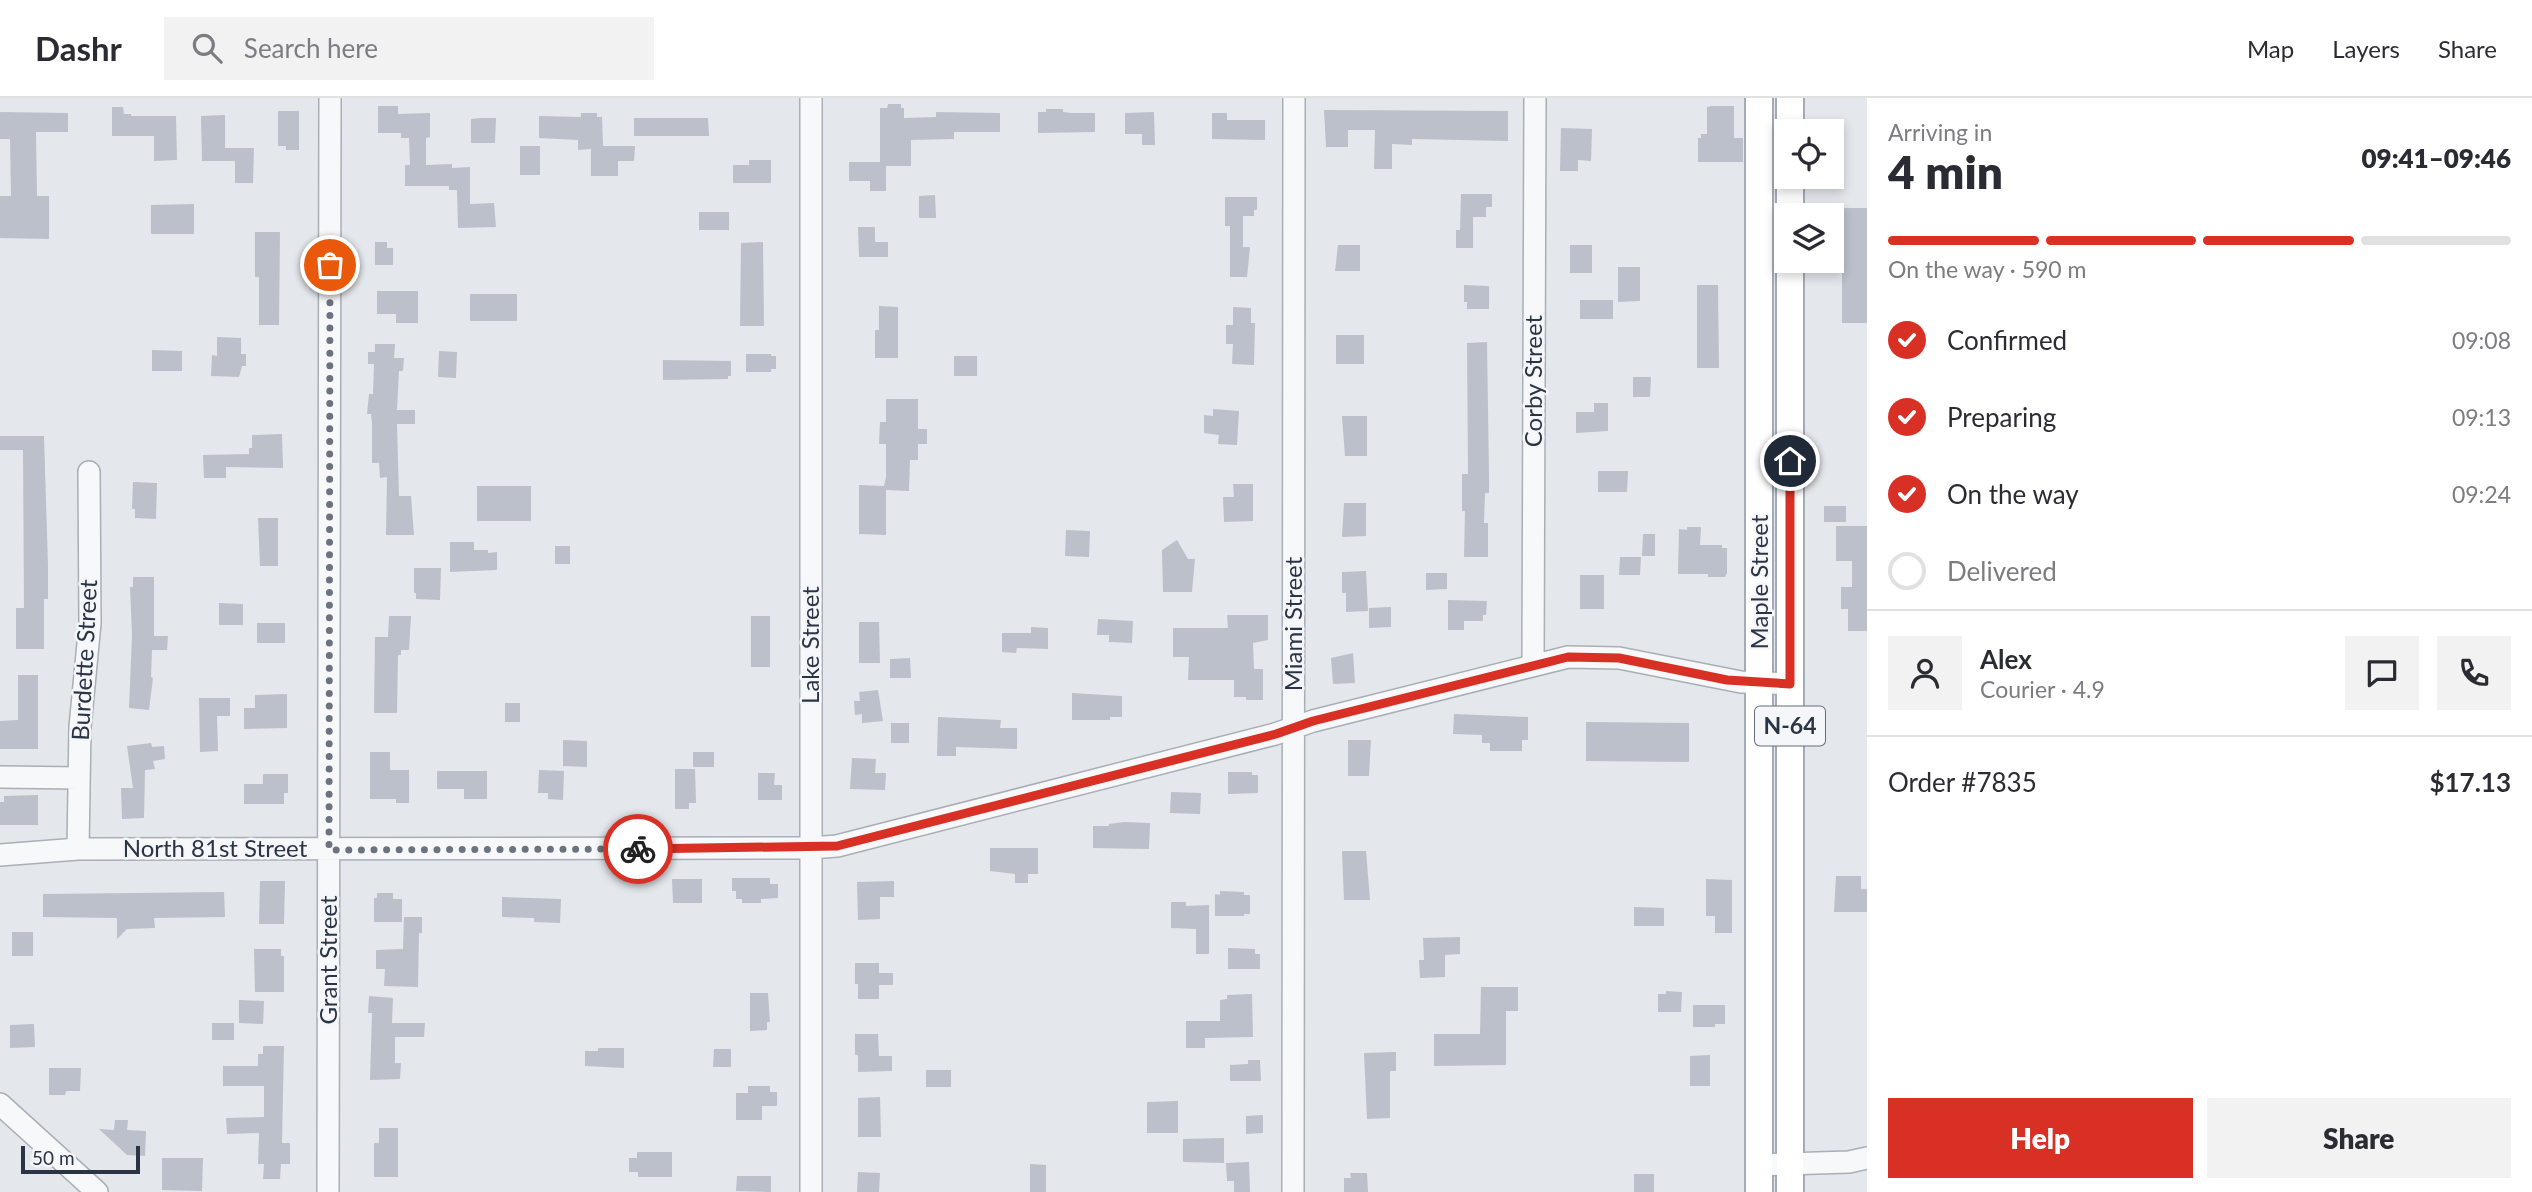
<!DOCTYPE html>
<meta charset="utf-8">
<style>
:root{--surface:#fff;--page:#f2f2f3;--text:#2b2b33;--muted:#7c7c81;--line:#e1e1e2;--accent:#d93025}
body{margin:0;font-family:Lato,sans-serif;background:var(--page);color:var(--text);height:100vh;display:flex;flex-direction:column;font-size:26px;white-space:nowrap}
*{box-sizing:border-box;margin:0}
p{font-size:23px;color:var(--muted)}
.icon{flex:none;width:38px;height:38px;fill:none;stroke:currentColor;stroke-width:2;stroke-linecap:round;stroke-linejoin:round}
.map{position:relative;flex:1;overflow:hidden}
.details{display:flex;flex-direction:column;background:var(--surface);width:665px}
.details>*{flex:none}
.fabs{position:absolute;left:1774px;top:21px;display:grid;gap:14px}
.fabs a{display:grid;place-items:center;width:70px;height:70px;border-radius:0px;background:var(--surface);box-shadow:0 4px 10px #0003;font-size:35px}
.scale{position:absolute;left:21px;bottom:18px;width:119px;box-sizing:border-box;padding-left:7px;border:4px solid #2b3445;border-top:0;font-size:19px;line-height:24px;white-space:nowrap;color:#2b3445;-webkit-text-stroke:5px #f4f6f9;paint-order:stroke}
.pin{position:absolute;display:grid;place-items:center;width:60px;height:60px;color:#fff;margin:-30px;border:4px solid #fff;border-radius:50%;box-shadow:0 2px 7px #0007}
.courier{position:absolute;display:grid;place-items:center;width:70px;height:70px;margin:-35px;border:5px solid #d93025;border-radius:50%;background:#fff;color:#222;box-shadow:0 2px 9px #0007}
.headline em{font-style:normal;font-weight:800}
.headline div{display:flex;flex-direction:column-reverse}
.headline{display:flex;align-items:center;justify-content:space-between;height:119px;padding:0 21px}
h1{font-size:46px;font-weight:800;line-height:52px}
.bar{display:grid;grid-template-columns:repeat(4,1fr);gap:10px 7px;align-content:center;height:84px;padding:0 21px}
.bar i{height:9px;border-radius:5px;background:var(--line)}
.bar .active{background:var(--accent)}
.bar p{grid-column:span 4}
.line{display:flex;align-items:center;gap:18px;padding:0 21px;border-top:2px solid var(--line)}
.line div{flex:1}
.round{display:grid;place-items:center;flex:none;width:74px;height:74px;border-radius:0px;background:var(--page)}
ol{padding:0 21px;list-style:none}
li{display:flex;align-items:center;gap:21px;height:77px}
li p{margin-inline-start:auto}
li .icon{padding:7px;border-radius:50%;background:var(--accent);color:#fff;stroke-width:4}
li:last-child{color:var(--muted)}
li i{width:38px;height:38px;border:4px solid var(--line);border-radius:50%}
.button{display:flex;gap:14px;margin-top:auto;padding:14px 21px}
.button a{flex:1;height:80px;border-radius:0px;background:var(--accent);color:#fff;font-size:28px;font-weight:800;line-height:80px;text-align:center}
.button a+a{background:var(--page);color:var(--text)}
header{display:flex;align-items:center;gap:42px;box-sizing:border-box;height:98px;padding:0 35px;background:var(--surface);border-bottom:2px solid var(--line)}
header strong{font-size:33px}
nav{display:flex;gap:38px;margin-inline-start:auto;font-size:24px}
.search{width:490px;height:63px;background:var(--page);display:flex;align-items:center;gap:18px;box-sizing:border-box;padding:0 24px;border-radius:0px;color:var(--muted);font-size:26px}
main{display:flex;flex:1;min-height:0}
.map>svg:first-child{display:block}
</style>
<header>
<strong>Dashr</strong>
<div class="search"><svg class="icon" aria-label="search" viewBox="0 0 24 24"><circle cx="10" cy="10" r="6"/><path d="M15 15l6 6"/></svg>Search here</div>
<nav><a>Map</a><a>Layers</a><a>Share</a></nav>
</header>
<main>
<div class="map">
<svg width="1867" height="1094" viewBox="0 0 1867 1094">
<rect width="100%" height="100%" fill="#e4e7ec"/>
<path fill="#bbc0ca" d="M888,6H901V10H904V20L936,19V14L1000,15V34H954V41L911,42V68H886V93H870V83H849V64H880V10H887Z
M378,8H398V16L430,15V39L426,40V67L452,66V70L470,69V106L494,105L496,129L458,130L457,92H449V88H405V67H410L409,40H401V35H378Z
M1712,8H1734V40H1743V64H1698V40H1701V36H1707V9Z
M112,9H123L124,16H131V18H176L177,62L154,63V38H112Z
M1046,11H1063V14L1071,15H1095V34L1038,35V14H1046Z
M1324,12L1508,13V43L1412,41V47L1392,46V71H1374L1375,32H1348V49H1326Z
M278,13H299V52H286V48H278Z
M0,14L68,15V34H36L37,98H49V141L0,140V98H11L10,41H0Z
M1154,14L1155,47H1142V36H1125V15Z
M581,15H597V19H602L603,48H635L634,63H618V78H591V51L578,52V42L539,40V18L581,19Z
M1212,15H1227V22H1265V42L1212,41Z
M225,17V50H254L253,85H235V63H202L201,18Z
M480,20H496L495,45H471V21Z
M634,20H708L709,38H634Z
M1561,30L1592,31L1591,63L1578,62V73H1560Z
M520,48H540V77H520Z
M749,62H771V85H733V67H749Z
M1461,96H1492V109H1486V119H1473V150H1456V132H1460Z
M935,97L936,120H919V98Z
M1225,99H1257V112H1254V118H1243V149H1250L1247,179H1230V128H1225Z
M194,106V136H151V107Z
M1842,110H1867V225H1842Z
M699,114H729V132H699Z
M858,129H875V144H888V159H859Z
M255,134H280L279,227H259V179H255Z
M375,144H387V150H393V167H375Z
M763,144L764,228H740L741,145Z
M1338,147H1360V173H1335Z
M1570,147H1592V175H1570Z
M1618,169H1640V203L1618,204Z
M1464,187L1489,188V211H1467V204H1464Z
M1697,187H1718L1719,270H1697Z
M377,193H418V225H396V216H377Z
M470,196H517V223H470Z
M1580,202H1613V221H1580Z
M879,208L898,209V260H875V232H879Z
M1233,209L1251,210V225H1255L1254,267L1232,266L1233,246H1226V227H1233Z
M1336,237H1364V266H1336Z
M217,239L241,240V256H246V268H242L239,279L211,278L212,257L217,258Z
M1487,244L1489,377V395H1485L1484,425H1488V459H1464L1465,413H1462V376H1468L1467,245Z
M375,246H395L394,260H404L403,273H399L397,312H415V326H397L399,398H411L414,437H386L387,379L380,380L379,365H372V325L371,316H367L369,296H373L374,266H368V254H375Z
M152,252L182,253V273H152Z
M439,253L457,254L456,280L438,279Z
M746,256H771V258H776V271H771V274H746Z
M954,258H977V278H954Z
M663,262L731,263V278H728V281L663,282Z
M1633,279H1651L1650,299H1633Z
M886,301H918V331H927V346H918V362H910L909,393L886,392V437L859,436V387L884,388L886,379V346H879L880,324H886Z
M1594,305H1608V333L1576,335V314H1594Z
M1213,311L1239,313L1237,347L1218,346L1219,337L1204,335V317L1213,318Z
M1342,318H1367V358H1345Z
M282,336L283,370L226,369V380H204L203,357L249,356V350H252V337Z
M0,338H44L48,467V501H44V551H16V510H24L23,352H0Z
M1598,373H1628L1627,394H1598Z
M133,384L157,385L156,421L135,420V411H132Z
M1233,386H1253V423L1224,424L1223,399H1234Z
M477,388H531V423H477Z
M1344,405H1366V438L1342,439Z
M1824,408H1846V424H1824Z
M258,420H278V468H260Z
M1836,428H1867V533H1848V511H1841V489H1852V463H1836Z
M1687,429H1701L1700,447H1722V450H1727V475L1725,479H1708V476H1678L1679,431L1687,432Z
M1066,432L1090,433L1089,459L1065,458Z
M1643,436H1655V458H1642Z
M1177,442L1188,461H1195L1192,494H1163L1162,452Z
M450,444H474V452H488V455L497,454V472L450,474Z
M555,448H570V466H555Z
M1620,459H1641L1640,477H1619Z
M414,470H441L440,502L416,501V495H414Z
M1366,473L1368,513L1346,514V495H1342V474Z
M1426,475H1447V491L1426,492Z
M1580,477H1604V511H1580Z
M133,479H154V538H168L167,552H152L151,579L153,580L149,612L129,610L132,537L130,489H133Z
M1448,502L1487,503L1486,517H1483V523H1464V532H1448Z
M219,505L243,506V527H219Z
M1391,509V529L1369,530V510Z
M1227,517H1268V542L1253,545L1254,571H1263V602H1246V599H1234V582H1188L1189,559H1173V530H1228Z
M389,518H411L409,552H401V557H398L397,615H374L375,539H388Z
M751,518H770V569H751Z
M1098,521L1133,523L1132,545L1109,544V537H1097Z
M859,524H879L880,565H859Z
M257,525H285V545H257Z
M1031,529L1048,530V551L1017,550L1016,555L1002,554V535H1031Z
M1353,555L1355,585L1333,586L1331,560Z
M910,560L911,580H890V561Z
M18,577H38V651H0V623L18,622Z
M878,592L883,623L862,625V616L855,617L854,603H860L859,594Z
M1072,595L1122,598V619H1110V622H1072Z
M287,596V630L244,631V610H255V597Z
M199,600H230V618H217L218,653L200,654Z
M505,605H520V624H505Z
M1454,616L1528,619V642H1522V653H1490V645H1482V637L1453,636Z
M938,619L1001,622L1000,630H1017V651L956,649V658H937Z
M1586,624L1689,625V664L1586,663Z
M891,625H909V645H891Z
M563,642L587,643V669L563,668Z
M1348,642H1371L1369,678H1348Z
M151,645L152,649L164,648L165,661L153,663L155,671L145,672L144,720L122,721L121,690H133L127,648Z
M370,654H390V672H409V705H396V701H370Z
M693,654H714V669H693Z
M852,660L876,661L875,675H886L885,692L850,691Z
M675,671H695L696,705H689V711H675Z
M539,672L564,673L563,702L548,701V695H538Z
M437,673H487V701H464V691H437Z
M1228,674H1252V677H1258V695L1228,696Z
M758,675H775L774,687H782V702H758Z
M263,676H288V695H284V706H244V686H263Z
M1171,694L1201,695L1200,716L1170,715Z
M38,697V727H0V704H4V698Z
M1124,724L1150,725L1149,751L1093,750V728H1109V726Z
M990,750H1038V776H1028V785H1015V776L990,773Z
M1342,753H1366L1370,802H1344Z
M1836,778H1861V791H1867V814H1834Z
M732,780H770V786H778V800L761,801V805H742V801H736V793H732Z
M672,781H702V805H673Z
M1706,781L1732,782V835H1715V818H1706Z
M260,783H285L284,826H259Z
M894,783V799H880V821L858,822L857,784Z
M1220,793L1244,794V797H1250V816H1244V818H1215V796L1220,797Z
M224,794L225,819L154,820L155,830L127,831L117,841V820L43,819V796Z
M377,795H393V801H402V824H374V800H377Z
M502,799L561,801L560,825L534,824V820L502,819Z
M1171,804H1186V808L1209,807V856H1196V831L1171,830Z
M1634,809L1664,810V828H1634Z
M404,819H422V835H419L418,889L384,888L385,871H376V852L403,851Z
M12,834H33V858H12Z
M1460,839V856L1445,857V879L1420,880L1419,862H1424L1423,840Z
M1228,850L1255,851V856H1260V871H1228Z
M254,851H281V858H284V894H255Z
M855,865H879V875H893V887H879V901H858V886H855Z
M1481,889H1518V913H1506V967L1434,968V936H1480Z
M1666,893L1682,894L1681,914H1658V896H1666Z
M750,895H768L770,924H767V932L750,933Z
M1252,896L1253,939L1205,940V950H1186V923H1220V902L1227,901V897Z
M369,898L393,900L392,925H425L424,939H395V965H401L400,981L370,982L372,915H368Z
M239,902L264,903L263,926L239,925Z
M1693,907H1725V926H1715V929H1693Z
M212,925H234V942H212Z
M34,926L35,949L10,950V927Z
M855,936H878L879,958H892V973L858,974V957H855Z
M263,948H284L282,1045H290V1066H281L280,1081H263L264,1066H258L259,1035L227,1036L226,1020L264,1019V988H223V968H258V956H263Z
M598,950H624V970L585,968V953H598Z
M714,951H731V969H713Z
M1396,954V973H1390V1020L1367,1021L1364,955Z
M1710,957V988H1690V958Z
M1248,962H1260L1261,983H1230V967L1248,966Z
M49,970H81L80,993H66L65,997H49Z
M926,972H951V989H926Z
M748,988H770V994H777V1008H762V1022H736V995H748Z
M880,999L881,1039H858V1000Z
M1178,1003V1035H1147V1004Z
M1263,1017V1035L1246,1036V1018Z
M115,1022H128L127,1032L146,1033L145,1058L127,1057L99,1031L114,1032Z
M379,1030H398V1079H374V1045H379Z
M1224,1040V1065L1183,1064V1041Z
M637,1054H672V1079H638V1074H629V1060H637Z
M162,1060H203L202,1093L162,1092Z
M1249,1064L1250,1094H1234V1083H1227L1226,1065Z
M1030,1066L1046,1067V1094H1030Z
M858,1074L880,1075L879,1094H857Z
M1350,1075H1367L1368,1094H1344V1080H1351Z
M1634,1076H1654V1094H1634Z
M737,1078H771V1094L736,1093Z"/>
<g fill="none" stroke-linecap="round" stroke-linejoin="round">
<defs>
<path id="minor" d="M1533,566L1535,0
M0,679L79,680
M78,751L80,629L90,525L89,374
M0,757L78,751L811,750L837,748L1275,636L1313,623L1568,559L1619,560L1741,584L1790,586
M0,1006L97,1094
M1759,1067L1849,1064L1867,1060
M328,1094L330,0
M811,1094V0
M1293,1094L1294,0"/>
<path id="major" d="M1790,0V33
M1790,79V117
M1759,1094V0
M1790,1094V163"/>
</defs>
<use href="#minor" stroke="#a9aeb7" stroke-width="24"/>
<use href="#major" stroke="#a3abb8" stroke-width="30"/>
<use href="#minor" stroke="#f7f8fa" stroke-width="21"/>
<use href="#major" stroke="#fff" stroke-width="26"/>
</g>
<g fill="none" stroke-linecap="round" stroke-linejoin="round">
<path stroke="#6c737f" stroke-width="7" stroke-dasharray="0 12.6" d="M330,167L329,752L638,751"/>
<path stroke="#d93025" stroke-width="9" d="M638,751L837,748L1276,636L1313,623L1568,559L1619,560L1727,582L1790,586V363"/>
</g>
<g text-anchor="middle" stroke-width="5" stroke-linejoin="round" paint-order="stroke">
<rect fill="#f4f6f9" stroke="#676e7b" stroke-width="2" x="1755" y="608.5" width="70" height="39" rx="5"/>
<g font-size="23" font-weight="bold" fill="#2b3445">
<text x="1790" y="636">N-64</text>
</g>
<g font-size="24" fill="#2b3445" stroke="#f4f6f9">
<text transform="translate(1534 283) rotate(-90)" y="8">Corby Street</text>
<text transform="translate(1760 484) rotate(-90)" y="8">Maple Street</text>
<text transform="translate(1294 526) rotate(-90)" y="8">Miami Street</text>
<text transform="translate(811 547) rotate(-90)" y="8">Lake Street</text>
<text transform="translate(85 562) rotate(-87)" y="8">Burdette Street</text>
<text x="215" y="759">North 81st Street</text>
<text transform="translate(329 862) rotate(-90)" y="8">Grant Street</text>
</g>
</g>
</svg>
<div class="fabs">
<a><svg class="icon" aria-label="locate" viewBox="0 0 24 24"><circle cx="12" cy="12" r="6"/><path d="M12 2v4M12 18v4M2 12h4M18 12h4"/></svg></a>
<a><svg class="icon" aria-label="layers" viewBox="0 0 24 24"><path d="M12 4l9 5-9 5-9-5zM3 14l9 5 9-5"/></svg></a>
</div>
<div class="scale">50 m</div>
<div class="pin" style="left:330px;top:167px;background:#ea580c"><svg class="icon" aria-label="bag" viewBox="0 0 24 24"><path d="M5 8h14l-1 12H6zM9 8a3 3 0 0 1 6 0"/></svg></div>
<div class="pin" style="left:1790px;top:363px;background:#1f2937"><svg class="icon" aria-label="home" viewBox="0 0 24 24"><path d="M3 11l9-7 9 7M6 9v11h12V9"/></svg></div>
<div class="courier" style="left:638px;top:751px"><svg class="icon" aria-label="bike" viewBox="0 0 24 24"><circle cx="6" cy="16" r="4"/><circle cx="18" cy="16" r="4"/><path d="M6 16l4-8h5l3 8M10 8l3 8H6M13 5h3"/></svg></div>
</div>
<section class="details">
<div class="headline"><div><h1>4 min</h1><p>Arriving in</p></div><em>09:41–09:46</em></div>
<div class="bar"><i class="active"></i><i class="active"></i><i class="active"></i><i></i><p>On the way · 590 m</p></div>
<ol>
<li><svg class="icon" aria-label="check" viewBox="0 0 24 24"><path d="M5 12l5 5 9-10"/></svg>Confirmed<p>09:08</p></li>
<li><svg class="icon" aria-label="check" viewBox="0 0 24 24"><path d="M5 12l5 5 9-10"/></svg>Preparing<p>09:13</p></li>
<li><svg class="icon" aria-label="check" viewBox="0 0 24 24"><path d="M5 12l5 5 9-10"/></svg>On the way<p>09:24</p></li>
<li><i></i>Delivered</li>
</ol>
<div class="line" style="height:126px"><a class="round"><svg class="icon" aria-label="person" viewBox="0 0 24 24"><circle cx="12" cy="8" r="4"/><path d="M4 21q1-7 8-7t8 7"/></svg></a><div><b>Alex</b><p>Courier · 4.9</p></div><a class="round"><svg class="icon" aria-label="chat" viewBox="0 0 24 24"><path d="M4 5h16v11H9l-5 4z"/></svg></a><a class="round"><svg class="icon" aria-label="phone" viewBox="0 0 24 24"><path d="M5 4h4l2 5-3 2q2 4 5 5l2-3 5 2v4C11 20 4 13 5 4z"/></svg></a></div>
<div class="line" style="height:91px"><div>Order #7835</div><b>$17.13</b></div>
<div class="button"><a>Help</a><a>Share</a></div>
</section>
</main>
